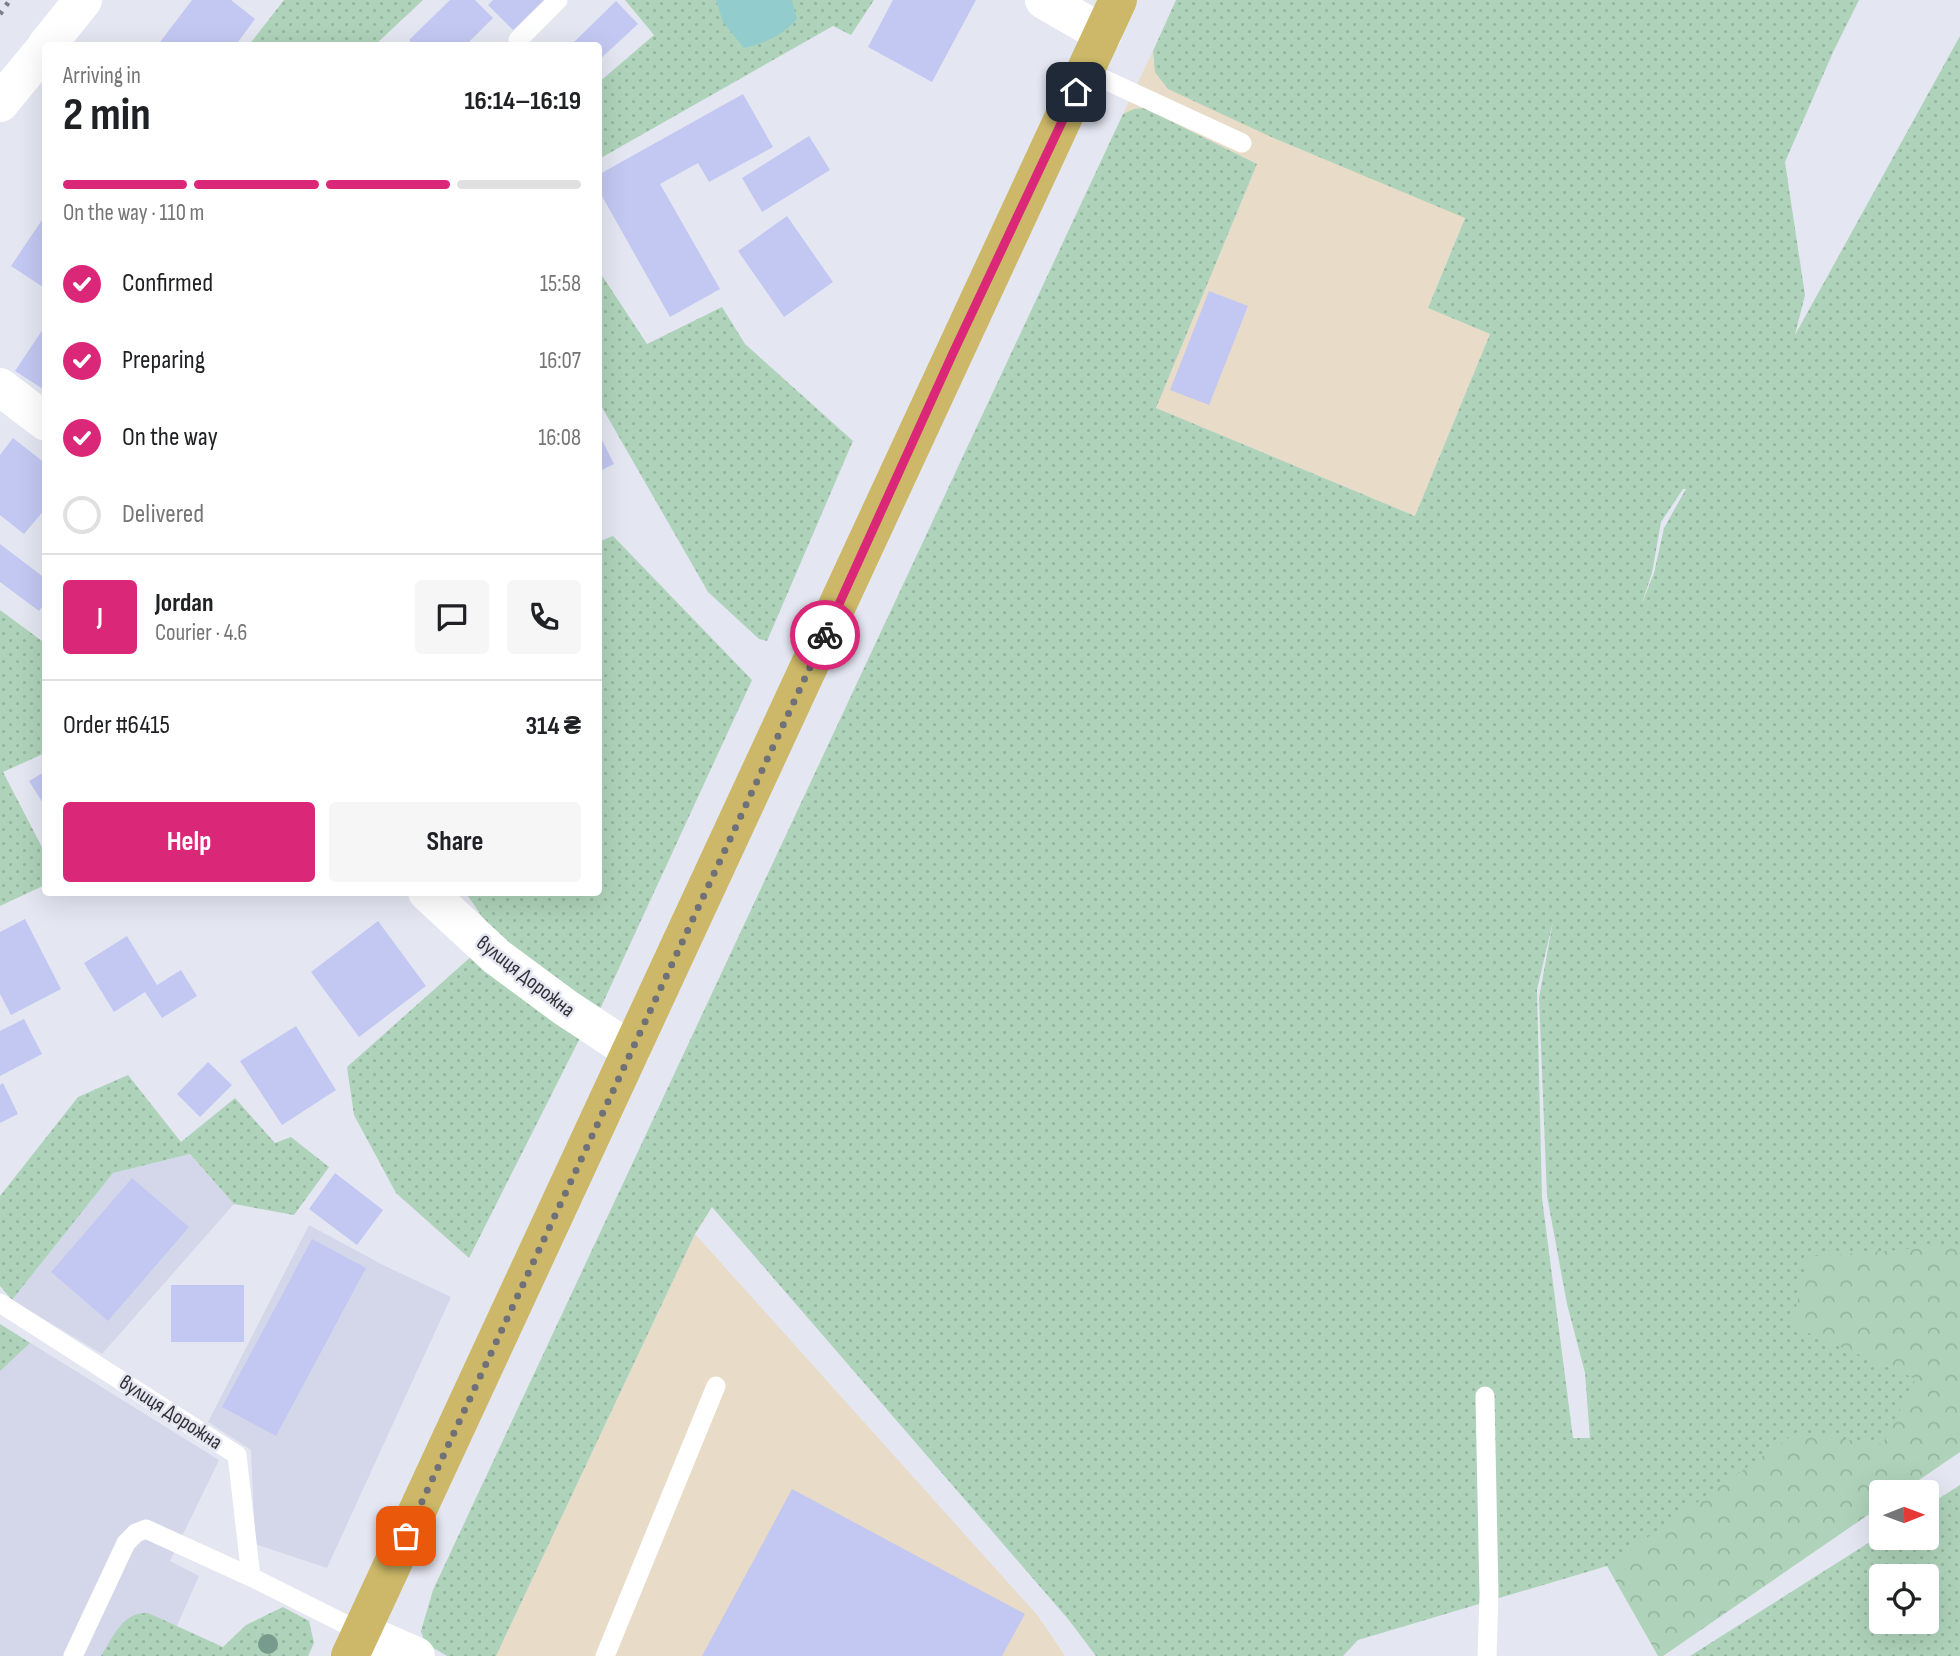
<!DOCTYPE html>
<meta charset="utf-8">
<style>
:root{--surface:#fff;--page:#f6f6f6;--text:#202124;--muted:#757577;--line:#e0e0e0;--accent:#db2777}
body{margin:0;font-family:"Sofia Sans Condensed",sans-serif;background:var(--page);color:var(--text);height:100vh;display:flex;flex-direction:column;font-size:26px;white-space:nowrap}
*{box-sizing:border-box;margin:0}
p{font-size:23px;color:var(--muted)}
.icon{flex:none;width:38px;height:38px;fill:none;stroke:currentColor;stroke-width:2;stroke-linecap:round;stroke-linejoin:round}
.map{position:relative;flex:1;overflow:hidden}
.drawer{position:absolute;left:42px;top:42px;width:560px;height:854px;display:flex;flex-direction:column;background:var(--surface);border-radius:7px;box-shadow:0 7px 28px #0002}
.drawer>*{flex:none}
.needle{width:46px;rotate:89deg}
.controls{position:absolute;left:1869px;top:1480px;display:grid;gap:14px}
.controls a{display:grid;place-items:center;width:70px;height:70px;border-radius:7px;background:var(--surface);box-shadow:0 7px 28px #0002;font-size:35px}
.pin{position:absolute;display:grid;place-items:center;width:60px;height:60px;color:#fff;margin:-30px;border-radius:14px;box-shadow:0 4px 10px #0006}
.courier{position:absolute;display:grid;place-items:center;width:70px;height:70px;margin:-35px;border:5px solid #db2777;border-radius:50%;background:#fff;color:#222;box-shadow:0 2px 9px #0007}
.headline em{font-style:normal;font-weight:700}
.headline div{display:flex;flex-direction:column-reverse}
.headline{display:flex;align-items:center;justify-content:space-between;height:119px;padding:0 21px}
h1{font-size:46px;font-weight:700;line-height:52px}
.bar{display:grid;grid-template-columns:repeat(4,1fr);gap:10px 7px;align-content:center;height:84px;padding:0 21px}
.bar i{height:9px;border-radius:5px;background:var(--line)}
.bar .active{background:var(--accent)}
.bar p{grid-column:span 4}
.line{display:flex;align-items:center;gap:18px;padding:0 21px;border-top:2px solid var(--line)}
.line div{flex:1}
.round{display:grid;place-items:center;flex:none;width:74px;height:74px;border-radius:7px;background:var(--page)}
ol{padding:0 21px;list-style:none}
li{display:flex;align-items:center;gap:21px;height:77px}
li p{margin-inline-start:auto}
li .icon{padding:7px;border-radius:50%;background:var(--accent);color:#fff;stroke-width:4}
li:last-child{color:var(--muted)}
li i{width:38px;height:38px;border:4px solid var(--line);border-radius:50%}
.cta{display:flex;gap:14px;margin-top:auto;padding:14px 21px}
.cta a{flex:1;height:80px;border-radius:7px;background:var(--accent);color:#fff;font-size:28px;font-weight:700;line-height:80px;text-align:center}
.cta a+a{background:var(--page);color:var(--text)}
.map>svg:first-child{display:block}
</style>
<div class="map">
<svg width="1960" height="1656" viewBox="0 0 1960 1656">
<defs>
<pattern id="grass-dots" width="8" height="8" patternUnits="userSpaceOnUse" patternTransform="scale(1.75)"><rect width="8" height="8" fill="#afd3ba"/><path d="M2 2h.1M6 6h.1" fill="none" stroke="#97b6a0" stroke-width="1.8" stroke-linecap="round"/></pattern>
<pattern id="forest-crowns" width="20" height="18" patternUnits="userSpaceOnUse" patternTransform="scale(1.75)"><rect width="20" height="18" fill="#afd3ba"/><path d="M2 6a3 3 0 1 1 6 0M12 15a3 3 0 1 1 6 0" fill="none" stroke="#97b6a0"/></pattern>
</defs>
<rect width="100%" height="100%" fill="#e4e6f2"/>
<path fill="#d4d7ea" d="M190,1154L234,1204L102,1354L12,1300L113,1173Z
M309,1225L383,1265L451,1297L327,1568L255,1544L251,1450L208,1422Z
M0,1324L219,1460L170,1561L199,1576L176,1628L148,1613L128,1656H0Z"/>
<path fill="#e8dbc7" d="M1153,51V61L1269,136L1465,217L1428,308L1490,334L1415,516L1156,408L1257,164L1196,135L1134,109L1123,114Z
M695,1234L1038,1616L1065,1656H496Z"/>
<path fill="url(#grass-dots)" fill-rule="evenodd" d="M284,0H423L375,45H249Z
M625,0H874L851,35L833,26L599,159L598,83L654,35Z
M1176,0H1859L1834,50L1785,162L1805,295L1795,335L1960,36V1263L1911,1449L1614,1562L1607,1566L1358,1640L1343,1656H1096L1068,1619L712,1207L695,1234L496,1656H447L425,1643L421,1631L433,1590L1123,114L1134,109L1144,108L1257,164L1156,408L1415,516L1490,334L1428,308L1465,218L1269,136L1168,89L1155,72L1153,51ZM1683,489H1686L1664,528L1654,573L1641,606L1652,573L1661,522ZM1553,921L1539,998L1547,1196L1567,1304L1585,1373L1590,1438H1573L1542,1198L1537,990Z
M599,271L647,344L722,307L745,344L853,441L767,641L759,639L708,592L599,402Z
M613,536L752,680L596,1018L489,927L466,893L598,892V542Z
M0,610L46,644L45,753L3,772L45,853V885L0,906Z
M474,954L581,1036L469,1258L396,1193L354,1115L347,1067Z
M128,1075L181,1142L235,1098L275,1143L291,1137L329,1167L294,1215L234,1204L190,1154L113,1173L12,1300L0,1286V1196L78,1097Z
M0,1324L30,1343L0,1371Z
M1960,1485V1656H1690L1881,1535V1538H1927V1506ZM1881,1577H1927V1622H1881Z
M283,1607L309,1621L314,1643L308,1656H101C113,1637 123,1611 148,1613L223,1647L246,1625Z"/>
<path fill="url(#forest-crowns)" d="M1960,1245V1452L1900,1493H1881V1506L1663,1656H1658L1607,1566L1797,1432L1882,1445L1916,1379L1792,1326L1807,1257Z"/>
<path fill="#93cccd" d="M716,0H792L797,19C783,35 764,44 744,48L723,22Z"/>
<path fill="#c3c8f2" d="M192,0H231L255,19L235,46H157Z
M450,0H475L493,18L465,46H415L409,40Z
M493,0H544L513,30L488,5Z
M893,0H976L932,82L868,47Z
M616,1L638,24L598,61V46H576L573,43Z
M743,94L773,147L709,182L698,163L660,184L720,289L670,317L598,189V175Z
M809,136L830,170L762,212L742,178Z
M46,214V289L11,266Z
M787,216L833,282L784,317L738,251Z
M1209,291L1248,306L1209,405L1170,390Z
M43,329L46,331V391L15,371Z
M598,432L614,464L598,472Z
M13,438L46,464V508L24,534L0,515V455Z
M0,544L46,579V602L39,611L0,582Z
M46,771V808L29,781Z
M25,919L61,989L11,1015L0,994V932Z
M378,921L426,986L359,1037L311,972Z
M127,936L157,985L181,970L197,996L162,1018L145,992L114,1012L84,963Z
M24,1019L42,1054L0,1076V1031Z
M296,1026L336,1090L282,1125L240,1061Z
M208,1062L232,1085L200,1117L177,1094Z
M3,1083L18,1114L0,1123V1085Z
M335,1173L383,1210L357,1245L309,1209Z
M132,1178L189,1227L108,1321L51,1272Z
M312,1239L366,1268L276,1436L222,1407Z
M171,1285H244V1342H171Z
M792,1489L1025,1614L1002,1656H702Z"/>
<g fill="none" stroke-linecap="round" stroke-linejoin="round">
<path stroke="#fff" stroke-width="19" d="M518,40L558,0
M1086,71L1242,143
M0,1303L237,1455L251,1577
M1485,1396L1489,1595L1487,1656
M73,1656L126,1543L136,1533L146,1529L251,1577L361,1632
M605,1656L716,1386"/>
<path stroke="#fff" stroke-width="38" d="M1044,0L1103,34
M46,46L83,0
M0,103L46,47
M0,387L46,422
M427,892L497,957L566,1008L631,1051
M361,1632L416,1656"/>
<path stroke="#ccb868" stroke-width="38" d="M350,1656L1118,0"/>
<path stroke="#7d7e86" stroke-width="5" stroke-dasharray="3.5 7" stroke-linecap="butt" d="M0,14L10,0"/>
</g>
<circle fill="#779b8c" cx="268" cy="1644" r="10"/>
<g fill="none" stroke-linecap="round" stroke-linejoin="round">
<path stroke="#707178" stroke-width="7" stroke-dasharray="0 12.6" d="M406,1536L825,635"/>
<path stroke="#db2777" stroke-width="9" d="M825,635L953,353L1076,92"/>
</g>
<g text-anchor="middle" stroke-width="5" stroke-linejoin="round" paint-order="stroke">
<g font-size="21" fill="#323237" stroke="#e4e6f2">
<text transform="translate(526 976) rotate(38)" y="7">вулиця Дорожна</text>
<text transform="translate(171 1412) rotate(33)" y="7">вулиця Дорожна</text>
</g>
</g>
</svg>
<div class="controls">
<a><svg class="needle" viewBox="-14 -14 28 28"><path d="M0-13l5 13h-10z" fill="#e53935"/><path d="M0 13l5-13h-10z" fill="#757577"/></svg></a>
<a><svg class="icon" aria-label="locate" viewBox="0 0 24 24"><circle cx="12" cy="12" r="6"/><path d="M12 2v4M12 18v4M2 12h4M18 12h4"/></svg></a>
</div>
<div class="pin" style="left:406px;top:1536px;background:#ea580c"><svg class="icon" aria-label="bag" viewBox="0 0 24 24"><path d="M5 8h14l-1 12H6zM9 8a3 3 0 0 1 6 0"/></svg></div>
<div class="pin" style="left:1076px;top:92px;background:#1f2937"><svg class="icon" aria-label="home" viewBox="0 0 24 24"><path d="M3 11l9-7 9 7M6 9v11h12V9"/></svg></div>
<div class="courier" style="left:825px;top:635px"><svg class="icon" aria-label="bike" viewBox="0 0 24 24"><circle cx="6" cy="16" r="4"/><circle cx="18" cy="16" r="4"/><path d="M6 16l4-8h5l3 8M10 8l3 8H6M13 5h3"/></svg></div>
<section class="drawer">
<div class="headline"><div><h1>2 min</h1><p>Arriving in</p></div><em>16:14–16:19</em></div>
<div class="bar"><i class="active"></i><i class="active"></i><i class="active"></i><i></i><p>On the way · 110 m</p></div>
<ol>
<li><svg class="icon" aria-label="check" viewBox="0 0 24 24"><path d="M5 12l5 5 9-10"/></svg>Confirmed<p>15:58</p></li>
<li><svg class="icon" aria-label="check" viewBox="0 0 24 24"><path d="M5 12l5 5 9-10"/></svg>Preparing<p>16:07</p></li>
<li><svg class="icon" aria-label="check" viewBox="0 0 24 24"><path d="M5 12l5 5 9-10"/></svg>On the way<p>16:08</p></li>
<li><i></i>Delivered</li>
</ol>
<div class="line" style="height:126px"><b class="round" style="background:var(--accent);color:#fff">J</b><div><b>Jordan</b><p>Courier · 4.6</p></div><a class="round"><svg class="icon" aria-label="chat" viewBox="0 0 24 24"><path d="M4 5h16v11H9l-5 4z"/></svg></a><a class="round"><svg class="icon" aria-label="phone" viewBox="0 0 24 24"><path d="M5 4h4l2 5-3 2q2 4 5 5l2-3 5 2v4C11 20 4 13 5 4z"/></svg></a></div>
<div class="line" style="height:91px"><div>Order #6415</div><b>314 ₴</b></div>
<div class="cta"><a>Help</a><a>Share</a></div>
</section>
</div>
